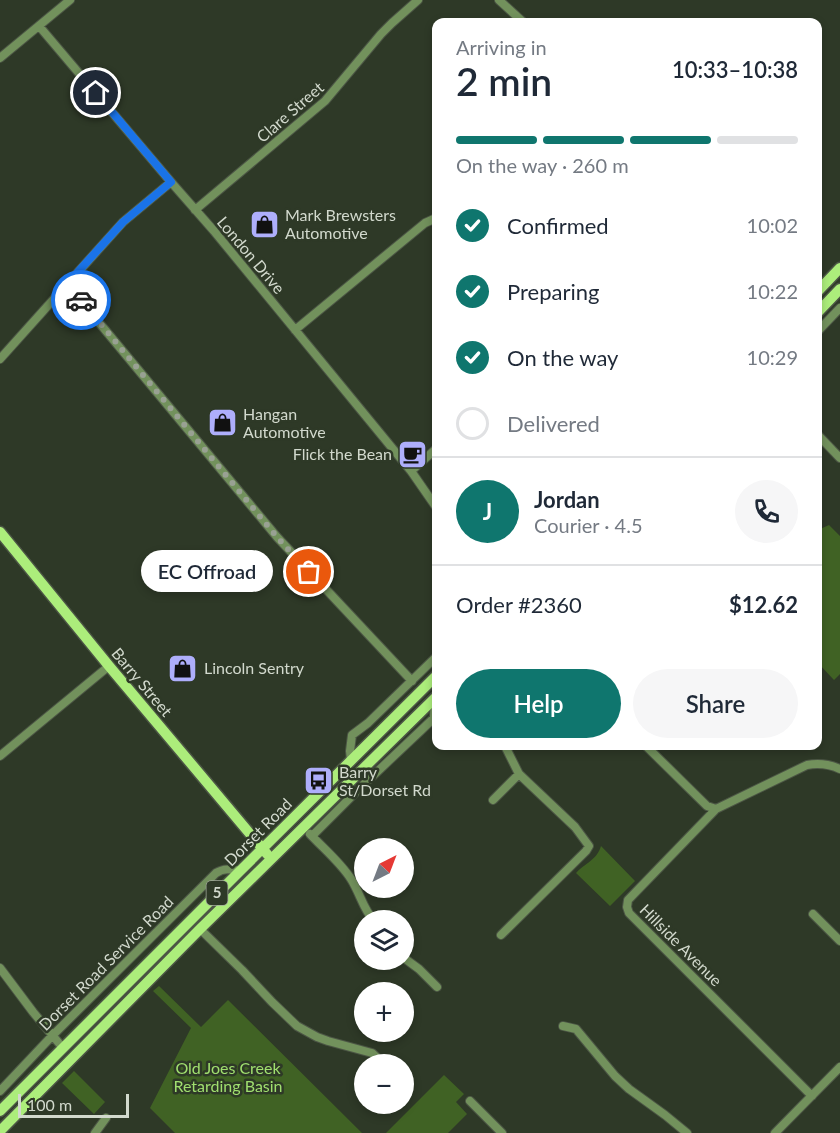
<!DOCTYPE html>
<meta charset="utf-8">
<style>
:root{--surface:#fff;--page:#f6f6f7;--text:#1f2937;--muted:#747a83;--line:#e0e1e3;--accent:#0f766e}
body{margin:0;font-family:Lato,sans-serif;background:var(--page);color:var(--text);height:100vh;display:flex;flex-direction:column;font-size:22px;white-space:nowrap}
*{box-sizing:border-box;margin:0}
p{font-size:20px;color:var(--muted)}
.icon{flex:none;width:33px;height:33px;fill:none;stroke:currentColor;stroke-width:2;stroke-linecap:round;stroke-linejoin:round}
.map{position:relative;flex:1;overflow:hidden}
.sheet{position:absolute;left:432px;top:18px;width:390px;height:732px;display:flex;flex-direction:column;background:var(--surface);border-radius:12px;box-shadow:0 3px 9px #0003}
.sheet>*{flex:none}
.needle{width:39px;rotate:42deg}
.fabs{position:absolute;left:354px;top:838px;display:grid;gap:12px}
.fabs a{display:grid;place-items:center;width:60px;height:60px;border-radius:50%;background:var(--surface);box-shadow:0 3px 9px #0003;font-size:30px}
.scale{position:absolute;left:18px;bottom:15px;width:111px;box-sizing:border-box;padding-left:6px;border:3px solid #d2d9cd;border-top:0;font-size:16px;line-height:21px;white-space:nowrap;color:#d2d9cd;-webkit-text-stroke:4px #2e3927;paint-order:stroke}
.pin{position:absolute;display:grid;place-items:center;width:51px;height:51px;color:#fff;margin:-26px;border:3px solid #fff;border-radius:50%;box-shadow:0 2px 6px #0007}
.courier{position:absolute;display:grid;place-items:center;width:60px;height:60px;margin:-30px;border:4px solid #1a73e8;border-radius:50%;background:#fff;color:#222;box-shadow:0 2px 8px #0007}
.bubble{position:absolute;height:42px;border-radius:21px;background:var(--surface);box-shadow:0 3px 9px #0003;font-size:20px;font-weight:600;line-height:42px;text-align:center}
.head em{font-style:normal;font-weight:600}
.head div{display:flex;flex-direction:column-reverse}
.head{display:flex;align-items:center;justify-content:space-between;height:102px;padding:0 24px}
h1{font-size:39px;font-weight:600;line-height:45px}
.bar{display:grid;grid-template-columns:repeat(4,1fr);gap:9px 6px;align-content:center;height:72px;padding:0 24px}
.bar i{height:8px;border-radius:4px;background:var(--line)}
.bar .selected{background:var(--accent)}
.bar p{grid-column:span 4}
.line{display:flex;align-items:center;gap:15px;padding:0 24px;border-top:2px solid var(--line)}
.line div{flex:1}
.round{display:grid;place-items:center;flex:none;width:63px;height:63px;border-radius:32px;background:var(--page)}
ol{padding:0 24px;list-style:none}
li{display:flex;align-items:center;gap:18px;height:66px}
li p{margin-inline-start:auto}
li .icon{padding:6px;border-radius:50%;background:var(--accent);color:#fff;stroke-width:4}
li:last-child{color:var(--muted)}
li i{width:33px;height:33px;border:3px solid var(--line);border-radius:50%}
.button{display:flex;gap:12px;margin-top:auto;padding:12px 24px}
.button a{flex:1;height:69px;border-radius:36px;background:var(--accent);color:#fff;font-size:24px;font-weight:600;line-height:69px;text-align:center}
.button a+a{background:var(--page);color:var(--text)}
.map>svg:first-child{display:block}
</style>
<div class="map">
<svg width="840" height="1133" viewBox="0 0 840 1133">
<rect width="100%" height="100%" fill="#2e3927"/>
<path fill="#406224" d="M829,525L840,536V674L834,680L818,663V530Z
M601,846L635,881L610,906L576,873C585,863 597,860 601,846Z
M159,986L201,1027L228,1000L362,1133H175L150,1108L191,1028L153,991Z
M74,1071L105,1102L94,1114L62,1083Z
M444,1075L464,1094L456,1102L467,1114L448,1133H386Z"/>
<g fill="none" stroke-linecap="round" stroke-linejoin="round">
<defs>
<path id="minor" d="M499,0L523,22
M39,26L171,182L214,231L411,471L436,507
M0,58L70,0
M195,210L325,101L381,34L392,23L418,0
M67,284L277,537L412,681
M295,330L425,223L436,218
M818,331L840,308
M0,359L123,222L171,182
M818,435L840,458
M411,471L436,449
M646,746L707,806L716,809L807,765C819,763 829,764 840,769
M0,756L109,666
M351,760L350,751L352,735L368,723L436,657
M493,800L519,774
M716,809L628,900L627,907L629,913L812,1096
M310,834C324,849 340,862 351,879C360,893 363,909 374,921
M312,836L360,788L434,718L435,698
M813,914L840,941
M200,929L242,970L272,1002L297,1026L317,1037L328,1041L372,1053L385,1065
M501,935L586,851L589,846L575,827L519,774L505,746
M404,958L419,969L437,987
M0,968L33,1012L63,1048
M563,1026L576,1029L615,1076L629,1089L665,1115L687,1133
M404,1077L409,1080
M0,1091L52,1036L216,873C224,868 230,869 240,871
M470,1101L502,1133
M95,1133L106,1118
M775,1133L840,1067"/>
<path id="major" d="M818,291L840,268
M818,312L840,289
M0,532L109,666L267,854
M0,1111L240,871L436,676
M0,1131L200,929L436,697"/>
</defs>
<use href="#minor" stroke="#4c5645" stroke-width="10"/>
<use href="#major" stroke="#4c5645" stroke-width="13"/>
<use href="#minor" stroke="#72915c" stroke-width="8"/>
<use href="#major" stroke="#aced7b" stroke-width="10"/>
</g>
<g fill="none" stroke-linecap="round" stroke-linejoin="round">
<path stroke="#99a193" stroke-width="6" stroke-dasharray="0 10.8" d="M81,300L277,537L309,572"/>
<path stroke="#1a73e8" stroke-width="8" d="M81,300L67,284L123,222L171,182L96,93"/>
</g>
<defs>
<symbol id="shop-square" viewBox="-11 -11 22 22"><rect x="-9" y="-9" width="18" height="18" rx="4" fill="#aeaefb" stroke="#2e3927"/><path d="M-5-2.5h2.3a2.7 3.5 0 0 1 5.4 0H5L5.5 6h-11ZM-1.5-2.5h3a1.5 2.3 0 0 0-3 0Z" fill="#111"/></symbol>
<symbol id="cafe-square" viewBox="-11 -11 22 22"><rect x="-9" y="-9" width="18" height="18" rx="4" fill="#aeaefb" stroke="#2e3927"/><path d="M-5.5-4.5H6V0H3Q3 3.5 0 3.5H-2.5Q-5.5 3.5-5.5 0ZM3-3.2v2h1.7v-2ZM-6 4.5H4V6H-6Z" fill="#111"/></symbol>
<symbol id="bus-square" viewBox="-11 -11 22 22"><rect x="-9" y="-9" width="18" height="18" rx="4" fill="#aeaefb" stroke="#2e3927"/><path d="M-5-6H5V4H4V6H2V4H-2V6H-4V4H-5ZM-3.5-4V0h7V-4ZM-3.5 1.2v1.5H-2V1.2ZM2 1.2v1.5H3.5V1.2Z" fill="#111"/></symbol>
</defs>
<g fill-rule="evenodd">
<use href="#shop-square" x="248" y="208" width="33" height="33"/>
<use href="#shop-square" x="206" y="406" width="33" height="33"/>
<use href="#cafe-square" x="396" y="438" width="33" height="33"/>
<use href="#shop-square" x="166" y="652" width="33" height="33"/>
<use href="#bus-square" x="302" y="764" width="33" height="33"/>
</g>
<g text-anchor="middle" stroke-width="5" stroke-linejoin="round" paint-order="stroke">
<rect fill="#2e3927" stroke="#a1a99b" stroke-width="1.5" x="206.5" y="881" width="21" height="24" rx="4.5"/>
<g font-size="15" font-weight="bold" fill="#d2d9cd">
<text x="217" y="898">5</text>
</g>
<g font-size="16" fill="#d2d9cd" stroke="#2e3927">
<text transform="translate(290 112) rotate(-41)" y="6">Clare Street</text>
<text transform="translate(251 255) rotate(50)" y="6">London Drive</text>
<text transform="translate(142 682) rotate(50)" y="6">Barry Street</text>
<text transform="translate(258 832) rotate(-45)" y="6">Dorset Road</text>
<text transform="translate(681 945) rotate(45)" y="6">Hillside Avenue</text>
<text transform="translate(106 963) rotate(-45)" y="6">Dorset Road Service Road</text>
</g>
<g font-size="16" fill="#d2d9cd" stroke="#2e3927" text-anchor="start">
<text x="285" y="221">Mark Brewsters<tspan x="285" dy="18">Automotive</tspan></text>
<text x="243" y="420">Hangan<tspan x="243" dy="18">Automotive</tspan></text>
<text x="392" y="460" text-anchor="end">Flick the Bean</text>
<text x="204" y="674">Lincoln Sentry</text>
<text x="339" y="778">Barry<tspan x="339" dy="18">St/Dorset Rd</tspan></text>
</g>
<g font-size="16" fill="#a0df6f" stroke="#2e3927">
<text x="228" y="1074">Old Joes Creek<tspan x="228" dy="18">Retarding Basin</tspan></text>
</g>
</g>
</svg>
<div class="fabs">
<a><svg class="needle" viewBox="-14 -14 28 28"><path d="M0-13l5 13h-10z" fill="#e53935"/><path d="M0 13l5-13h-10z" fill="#747a83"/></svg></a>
<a><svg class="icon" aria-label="layers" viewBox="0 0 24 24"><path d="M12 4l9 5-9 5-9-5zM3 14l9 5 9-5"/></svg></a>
<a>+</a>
<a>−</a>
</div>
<div class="scale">100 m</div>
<div class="pin" style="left:309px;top:572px;background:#ea580c"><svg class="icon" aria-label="bag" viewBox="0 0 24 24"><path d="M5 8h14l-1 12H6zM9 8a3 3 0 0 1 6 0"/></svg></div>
<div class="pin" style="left:96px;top:93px;background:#1f2937"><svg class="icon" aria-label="home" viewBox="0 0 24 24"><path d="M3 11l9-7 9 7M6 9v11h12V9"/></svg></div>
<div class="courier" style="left:81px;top:300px"><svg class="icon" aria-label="car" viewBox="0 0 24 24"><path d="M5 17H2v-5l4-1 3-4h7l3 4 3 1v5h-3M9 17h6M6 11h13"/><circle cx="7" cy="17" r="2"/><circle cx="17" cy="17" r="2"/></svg></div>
<div class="bubble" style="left:141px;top:550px;width:132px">EC Offroad</div>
<section class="sheet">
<div class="head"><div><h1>2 min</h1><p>Arriving in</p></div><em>10:33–10:38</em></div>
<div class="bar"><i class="selected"></i><i class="selected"></i><i class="selected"></i><i></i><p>On the way · 260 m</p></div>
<ol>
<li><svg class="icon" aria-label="check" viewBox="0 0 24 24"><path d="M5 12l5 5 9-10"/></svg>Confirmed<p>10:02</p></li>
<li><svg class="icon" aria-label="check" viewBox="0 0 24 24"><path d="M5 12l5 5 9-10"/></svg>Preparing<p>10:22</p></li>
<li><svg class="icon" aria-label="check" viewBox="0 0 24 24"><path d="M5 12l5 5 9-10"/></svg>On the way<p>10:29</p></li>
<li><i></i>Delivered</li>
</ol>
<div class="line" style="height:108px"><b class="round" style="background:var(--accent);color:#fff">J</b><div><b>Jordan</b><p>Courier · 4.5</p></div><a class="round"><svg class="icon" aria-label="phone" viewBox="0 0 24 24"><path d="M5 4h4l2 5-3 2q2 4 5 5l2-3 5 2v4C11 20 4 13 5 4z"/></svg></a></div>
<div class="line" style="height:78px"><div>Order #2360</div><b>$12.62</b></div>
<div class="button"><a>Help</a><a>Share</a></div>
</section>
</div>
